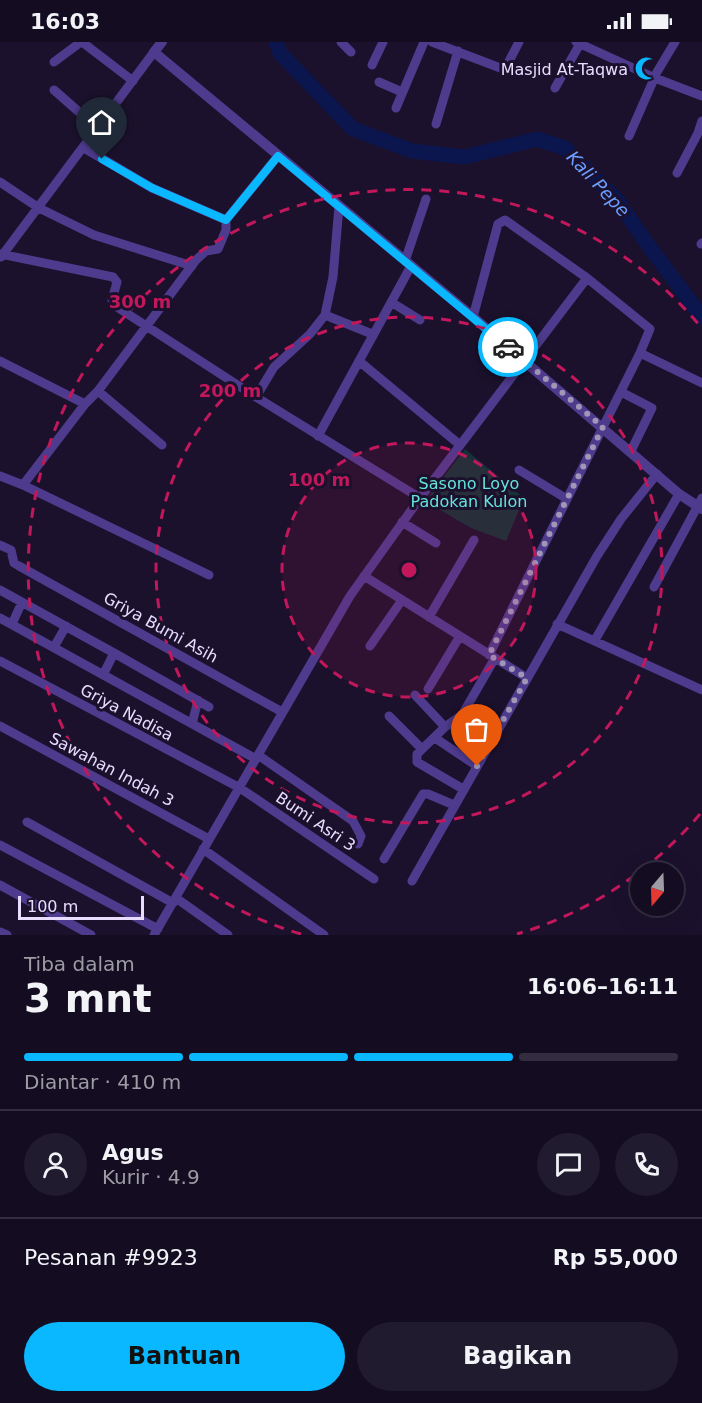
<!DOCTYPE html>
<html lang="id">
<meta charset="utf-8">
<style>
:root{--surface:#140d22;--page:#211b2f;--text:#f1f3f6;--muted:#9d9ca5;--line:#332d40;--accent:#09b8ff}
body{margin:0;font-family:"DejaVu Sans",sans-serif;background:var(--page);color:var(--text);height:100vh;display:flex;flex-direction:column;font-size:22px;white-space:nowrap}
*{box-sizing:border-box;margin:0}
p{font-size:20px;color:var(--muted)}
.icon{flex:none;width:33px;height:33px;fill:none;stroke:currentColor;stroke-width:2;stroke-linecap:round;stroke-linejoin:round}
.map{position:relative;height:893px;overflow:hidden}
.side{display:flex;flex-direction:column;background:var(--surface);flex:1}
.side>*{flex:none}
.needle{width:39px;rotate:199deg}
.tools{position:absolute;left:630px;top:820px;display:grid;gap:12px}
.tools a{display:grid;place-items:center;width:54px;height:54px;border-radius:50%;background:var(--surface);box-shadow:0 6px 24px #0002,0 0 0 2px var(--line);font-size:30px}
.scale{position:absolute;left:18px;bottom:15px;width:126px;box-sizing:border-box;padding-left:6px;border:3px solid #e7ddff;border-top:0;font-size:16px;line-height:21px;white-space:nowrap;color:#e7ddff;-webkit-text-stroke:4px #1b112d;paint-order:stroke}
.pin{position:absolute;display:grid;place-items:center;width:51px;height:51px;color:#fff;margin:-62px -26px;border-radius:50% 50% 50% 0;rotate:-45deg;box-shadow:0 0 6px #0007}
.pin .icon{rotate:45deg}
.courier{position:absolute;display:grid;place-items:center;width:60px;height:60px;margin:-30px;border:4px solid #09b8ff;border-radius:50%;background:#fff;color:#222;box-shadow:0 2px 8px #0007}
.head em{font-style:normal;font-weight:800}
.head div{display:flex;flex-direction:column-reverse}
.head{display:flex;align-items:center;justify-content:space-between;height:102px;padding:0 24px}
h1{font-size:39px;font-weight:800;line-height:45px}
.bar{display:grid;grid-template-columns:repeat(4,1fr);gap:9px 6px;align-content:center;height:72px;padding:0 24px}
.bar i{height:8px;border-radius:4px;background:var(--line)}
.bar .selected{background:var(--accent)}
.bar p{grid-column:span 4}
.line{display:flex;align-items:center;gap:15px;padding:0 24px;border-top:2px solid var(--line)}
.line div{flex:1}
.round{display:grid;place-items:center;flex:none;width:63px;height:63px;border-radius:32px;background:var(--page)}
.primary-button{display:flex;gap:12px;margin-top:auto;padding:12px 24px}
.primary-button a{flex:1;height:69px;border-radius:36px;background:var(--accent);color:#111;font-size:24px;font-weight:800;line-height:69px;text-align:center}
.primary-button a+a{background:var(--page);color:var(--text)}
.status{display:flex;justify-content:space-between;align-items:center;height:42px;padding:0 30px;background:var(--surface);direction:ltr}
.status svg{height:16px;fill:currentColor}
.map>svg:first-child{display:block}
</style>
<div class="status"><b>16:03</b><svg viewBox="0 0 49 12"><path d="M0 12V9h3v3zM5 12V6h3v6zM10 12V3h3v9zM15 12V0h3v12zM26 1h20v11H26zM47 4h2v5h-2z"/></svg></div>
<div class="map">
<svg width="702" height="893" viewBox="0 0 702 893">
<rect width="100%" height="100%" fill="#1b112d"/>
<path fill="#143237" d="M465,407L524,456L506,499L471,486L425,459Z"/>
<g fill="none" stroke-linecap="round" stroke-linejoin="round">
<path stroke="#0a164d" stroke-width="15" d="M276,0L280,11L353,87L412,109L464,115L537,97L565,106L617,158L648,203L702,275"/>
<path stroke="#4e3b8d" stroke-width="9" d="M82,0L133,39
M341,0L351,10
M432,0L503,27L506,25L519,0
M576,0L655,36L702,54
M54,20L81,0
M372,23L383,0
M379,40L402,50
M555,46L581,0
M54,48L79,70L100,83
M396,66L424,0
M436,82L458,9
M629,94L657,30L675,0
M84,106L152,146L226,178
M677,131L698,91L702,79
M0,140L39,166L94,193L192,224
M701,202L702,201
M0,212L113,235L117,240L112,258L117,265L256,355L420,456
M1,215L154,10
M405,219L426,157
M391,260L420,278
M325,273L372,292
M473,275L498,182L505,178L587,236L650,287L640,311L489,613
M640,311L702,341
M0,319L85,362
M359,319L460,403
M98,349L162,403
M621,350L652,366L631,409
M256,355L274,325L310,292L325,273L333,235L339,164
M318,394L411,224
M519,428L567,457
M0,434L23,443L85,362L98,349L196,218L206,209L218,207L226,188V178L278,114
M23,443L209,533
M402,480L436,501
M0,503L11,508L14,521L19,524L282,670
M364,534L527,636
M654,545L702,456
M0,548L114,611
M429,575L474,498
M0,576L256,717
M12,582L22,560
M557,582L702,648
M595,598L679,452
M370,604L402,558
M54,605L66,584
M0,619L240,746L374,837
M103,633L114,611L209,665
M428,647L460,594
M415,653L445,685
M389,674L422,707
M192,682L198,658
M0,684L209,797
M435,696L477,724
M258,713L353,779L361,794L358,802
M463,747L417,720V712L445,685L462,673L495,616
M27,780L173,861
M0,803L158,887
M203,807L324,893
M384,817L423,752H428L454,763
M412,839L597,514L621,477L657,432
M0,843L91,893
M176,856L228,893
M0,890L7,893
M154,893L350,554L420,456L587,236"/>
<path stroke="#4e3b8d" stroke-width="10" d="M162,0L154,10L473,275L679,452L702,467"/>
</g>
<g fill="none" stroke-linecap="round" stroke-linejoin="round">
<path stroke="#a096b6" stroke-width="6" stroke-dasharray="0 10.8" d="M477,724L527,636L489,613L603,385L508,305"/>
<path stroke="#09b8ff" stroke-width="8" d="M102,117L152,146L226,178L278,114L508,305"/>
</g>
<circle cx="409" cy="528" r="127" fill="#c2185b" fill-opacity=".12"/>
<g fill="none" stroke="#c2185b" stroke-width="3" stroke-dasharray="10 8">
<circle cx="409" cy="528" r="127"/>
<circle cx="409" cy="528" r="253"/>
<path d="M700 772A380 380 0 0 1 517 892M301 892A380 380 0 1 1 700 284"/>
</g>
<defs>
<symbol id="mosque-bare" viewBox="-9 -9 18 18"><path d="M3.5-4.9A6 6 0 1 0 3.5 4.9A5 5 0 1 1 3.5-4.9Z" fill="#09b8ff" stroke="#1b112d" stroke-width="2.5" paint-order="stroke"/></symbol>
</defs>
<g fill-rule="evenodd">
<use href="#mosque-bare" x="630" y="10" width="33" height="33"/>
</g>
<g text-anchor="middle" stroke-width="6" stroke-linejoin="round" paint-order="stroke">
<g font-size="16" fill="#e7ddff" stroke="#1b112d" text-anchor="end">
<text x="628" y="33">Masjid At-Taqwa</text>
</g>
<g font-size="16" fill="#64e4dc" stroke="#1b112d">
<text x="469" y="447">Sasono Loyo<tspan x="469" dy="18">Padokan Kulon</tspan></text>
</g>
<g font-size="16" fill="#e7ddff" stroke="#1b112d">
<text transform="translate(161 585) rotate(29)" y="6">Griya Bumi Asih</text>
<text transform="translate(127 670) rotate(28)" y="6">Griya Nadisa</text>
<text transform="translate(112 727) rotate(28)" y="6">Sawahan Indah 3</text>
<text transform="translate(316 779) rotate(34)" y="6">Bumi Asri 3</text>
</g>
<g font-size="18" font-style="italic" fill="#6b9eff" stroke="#1b112d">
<text transform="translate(598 142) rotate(47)" y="6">Kali Pepe</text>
</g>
</g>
<circle cx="409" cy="528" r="9" fill="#c2185b" stroke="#1b112d" stroke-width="3"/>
<g font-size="18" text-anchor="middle" font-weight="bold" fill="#c2185b" stroke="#1b112d" stroke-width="6" stroke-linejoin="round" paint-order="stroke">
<text x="140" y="266">300 m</text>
<text x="230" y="355">200 m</text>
<text x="319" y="444">100 m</text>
</g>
</svg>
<div class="tools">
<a><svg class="needle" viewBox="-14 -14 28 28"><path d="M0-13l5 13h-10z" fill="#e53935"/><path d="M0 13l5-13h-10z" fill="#9d9ca5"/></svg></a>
</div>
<div class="scale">100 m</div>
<div class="pin" style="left:477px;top:724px;background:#ea580c"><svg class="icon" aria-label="bag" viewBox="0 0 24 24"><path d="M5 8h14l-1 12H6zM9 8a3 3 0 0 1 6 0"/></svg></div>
<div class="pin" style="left:102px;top:117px;background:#1f2937"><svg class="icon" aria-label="home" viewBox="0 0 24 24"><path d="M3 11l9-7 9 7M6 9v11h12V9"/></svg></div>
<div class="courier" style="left:508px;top:305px"><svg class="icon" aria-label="car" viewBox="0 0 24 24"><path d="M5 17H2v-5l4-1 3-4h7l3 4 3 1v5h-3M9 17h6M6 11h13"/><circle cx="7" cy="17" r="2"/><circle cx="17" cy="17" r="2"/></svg></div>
</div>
<section class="side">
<div class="head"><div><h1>3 mnt</h1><p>Tiba dalam</p></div><em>16:06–16:11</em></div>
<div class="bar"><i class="selected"></i><i class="selected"></i><i class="selected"></i><i></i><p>Diantar · 410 m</p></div>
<div class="line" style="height:108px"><a class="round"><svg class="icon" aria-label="person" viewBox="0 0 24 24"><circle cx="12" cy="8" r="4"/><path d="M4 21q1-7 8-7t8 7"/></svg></a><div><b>Agus</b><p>Kurir · 4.9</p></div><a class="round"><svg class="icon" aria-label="chat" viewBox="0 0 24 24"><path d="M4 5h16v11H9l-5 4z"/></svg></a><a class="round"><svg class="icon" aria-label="phone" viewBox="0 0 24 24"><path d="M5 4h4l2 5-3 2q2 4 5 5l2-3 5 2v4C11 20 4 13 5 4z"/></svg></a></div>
<div class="line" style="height:78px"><div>Pesanan #9923</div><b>Rp 55,000</b></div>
<div class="primary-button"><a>Bantuan</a><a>Bagikan</a></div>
</section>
